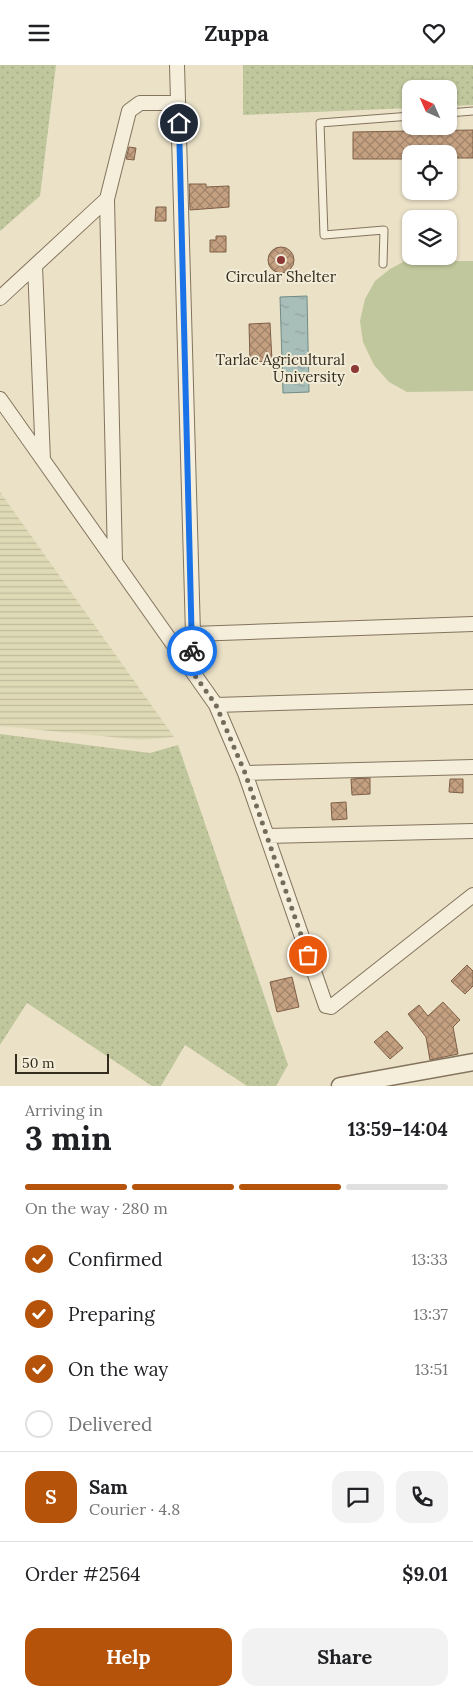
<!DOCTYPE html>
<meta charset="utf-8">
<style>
:root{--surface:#fff;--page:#f2f2f2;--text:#202124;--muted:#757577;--line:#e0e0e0;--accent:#b45309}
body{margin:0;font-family:Lora,serif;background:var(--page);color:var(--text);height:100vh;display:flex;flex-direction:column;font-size:19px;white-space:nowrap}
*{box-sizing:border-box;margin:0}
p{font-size:16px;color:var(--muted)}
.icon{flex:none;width:28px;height:28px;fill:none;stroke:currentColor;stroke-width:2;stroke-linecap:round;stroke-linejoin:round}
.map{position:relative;height:1021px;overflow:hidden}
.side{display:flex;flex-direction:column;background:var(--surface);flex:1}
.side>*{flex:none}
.needle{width:32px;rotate:315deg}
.fabs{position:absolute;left:402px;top:15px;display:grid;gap:10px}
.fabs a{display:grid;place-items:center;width:55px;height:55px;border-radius:10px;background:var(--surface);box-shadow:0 1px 4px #0004;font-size:25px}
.scale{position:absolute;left:15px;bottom:12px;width:94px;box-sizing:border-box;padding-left:5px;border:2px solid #352c20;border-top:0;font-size:14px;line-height:18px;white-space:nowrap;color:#352c20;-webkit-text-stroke:4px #f2ebd6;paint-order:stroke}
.pin{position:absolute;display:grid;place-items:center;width:42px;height:42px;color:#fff;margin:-21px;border:2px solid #fff;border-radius:50%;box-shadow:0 1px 5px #0007}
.courier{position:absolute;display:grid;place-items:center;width:50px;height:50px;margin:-25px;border:4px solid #1a73e8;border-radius:50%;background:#fff;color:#222;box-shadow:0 1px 6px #0007}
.overview em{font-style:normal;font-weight:800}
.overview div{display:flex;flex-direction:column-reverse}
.overview{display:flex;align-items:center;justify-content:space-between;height:85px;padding:0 25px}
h1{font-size:32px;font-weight:800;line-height:38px}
.bar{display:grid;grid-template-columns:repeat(4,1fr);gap:8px 5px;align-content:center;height:60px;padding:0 25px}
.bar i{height:6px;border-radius:4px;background:var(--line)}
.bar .current{background:var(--accent)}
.bar p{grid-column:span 4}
.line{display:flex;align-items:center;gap:12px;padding:0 25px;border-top:1px solid var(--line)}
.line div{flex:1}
.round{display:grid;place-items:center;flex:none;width:52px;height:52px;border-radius:15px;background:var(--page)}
ol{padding:0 25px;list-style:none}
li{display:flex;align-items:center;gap:15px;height:55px}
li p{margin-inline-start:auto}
li .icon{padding:5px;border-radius:50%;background:var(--accent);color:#fff;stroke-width:4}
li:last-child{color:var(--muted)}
li i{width:28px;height:28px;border:2px solid var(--line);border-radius:50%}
.cta{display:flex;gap:10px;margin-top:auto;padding:10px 25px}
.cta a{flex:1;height:58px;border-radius:15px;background:var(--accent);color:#fff;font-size:20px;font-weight:800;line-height:58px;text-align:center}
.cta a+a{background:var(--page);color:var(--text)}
header{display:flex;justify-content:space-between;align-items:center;height:65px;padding:0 25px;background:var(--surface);font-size:22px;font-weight:800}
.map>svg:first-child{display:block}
</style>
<header><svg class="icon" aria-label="menu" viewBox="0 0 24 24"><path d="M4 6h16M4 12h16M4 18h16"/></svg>Zuppa<svg class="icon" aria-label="heart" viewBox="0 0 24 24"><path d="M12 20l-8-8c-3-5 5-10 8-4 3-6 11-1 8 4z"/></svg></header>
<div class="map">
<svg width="473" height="1021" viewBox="0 0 473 1021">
<defs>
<pattern id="farmland-rules" width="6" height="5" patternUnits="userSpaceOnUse" patternTransform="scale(1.25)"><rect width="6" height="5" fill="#dfdab5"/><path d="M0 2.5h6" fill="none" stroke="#c0bb9b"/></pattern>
<pattern id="grass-dots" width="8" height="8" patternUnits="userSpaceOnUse" patternTransform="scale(1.25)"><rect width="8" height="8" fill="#c0c79c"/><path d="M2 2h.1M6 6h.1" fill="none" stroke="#a6ab86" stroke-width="1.8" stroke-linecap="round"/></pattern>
<pattern id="water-ripples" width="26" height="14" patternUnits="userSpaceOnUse" patternTransform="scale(1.25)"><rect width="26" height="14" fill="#a8beb9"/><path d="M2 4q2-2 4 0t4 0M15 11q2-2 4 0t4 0" fill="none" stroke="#91a39f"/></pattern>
<pattern id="building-cross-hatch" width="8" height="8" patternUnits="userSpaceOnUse" patternTransform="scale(1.25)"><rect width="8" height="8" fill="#c4a081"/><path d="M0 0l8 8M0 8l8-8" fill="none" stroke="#a08369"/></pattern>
</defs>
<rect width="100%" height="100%" fill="#eae1c7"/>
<path fill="url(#farmland-rules)" d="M0,427L174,672L142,675L0,661Z"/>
<path fill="url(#grass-dots)" d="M0,0H56L40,131L0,166Z
M243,0H473V40L449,41V24H411V43L243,50Z
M0,669L150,688L178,680L288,1000L276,1021H247L185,980L161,1021H152L27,938L0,980Z"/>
<path fill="#c0c79c" d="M405,196H473V326L407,327L389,317L374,300L363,277L360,256L365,234L375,216L390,204Z"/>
<path fill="url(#water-ripples)" stroke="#6f8c86" d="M307,231L309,327L283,328L280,232Z"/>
<path fill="url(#building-cross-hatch)" stroke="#806047" d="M473,65V93H449V89H411V94H353V67Z
M129,82L136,83L134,95L126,94Z
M189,119H206V122L229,121V142L190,145Z
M156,142H166V156H155Z
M216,171H226V187H210V175H216Z
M268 195a13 13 0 1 1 26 0a13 13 0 1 1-26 0Z
M270,258L272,296L250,297L249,259Z
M370,713V729L352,730L351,714Z
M450,714H463V728L449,727Z
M346,737L347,754L332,755L331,738Z
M467,900L473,906V921L465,929L451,916Z
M292,912L299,942L277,947L270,917Z
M443,937L460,955L453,962L458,989L430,995L426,972L408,949L419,940L428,951Z
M387,966L403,983L390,994L374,977Z"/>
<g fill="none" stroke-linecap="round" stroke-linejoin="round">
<defs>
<path id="service" d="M449,48L473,46
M383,199L384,165L324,170L320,58L411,51"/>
<path id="minor" d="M177,0L193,569L191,605
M35,201L43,395
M0,233L107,134
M0,334L216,640L245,708L326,941L331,942L473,830
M115,496L107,134L129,46L140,38H178
M193,569L473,559
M216,640L473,632
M245,708L473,702
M267,771L473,766"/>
<path id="tertiary" d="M340,1021L473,997"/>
</defs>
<use href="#service" stroke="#84745e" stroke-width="9"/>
<use href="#minor" stroke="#84745e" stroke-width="16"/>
<use href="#tertiary" stroke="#84745e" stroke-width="19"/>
<use href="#service" stroke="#f5eeda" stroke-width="7"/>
<use href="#minor" stroke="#f5eeda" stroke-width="14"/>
<use href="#tertiary" stroke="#f5eeda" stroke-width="16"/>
</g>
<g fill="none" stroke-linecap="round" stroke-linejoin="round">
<path stroke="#746b5a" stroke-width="5" stroke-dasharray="0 9" d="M192,586L191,605L216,640L245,708L308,890"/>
<path stroke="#1a73e8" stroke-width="6" d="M179,58L192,586"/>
</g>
<g fill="#8c3835" stroke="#f2ebd6" stroke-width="2">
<circle cx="281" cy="195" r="5"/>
<circle cx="355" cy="304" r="5"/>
</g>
<g text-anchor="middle" stroke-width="4" stroke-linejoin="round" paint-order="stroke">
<g font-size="15" fill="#352c20" stroke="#f2ebd6">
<text x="281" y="217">Circular Shelter</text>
<text x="345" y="300" text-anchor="end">Tarlac Agricultural<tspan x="345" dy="17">University</tspan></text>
</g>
</g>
</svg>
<div class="fabs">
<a><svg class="needle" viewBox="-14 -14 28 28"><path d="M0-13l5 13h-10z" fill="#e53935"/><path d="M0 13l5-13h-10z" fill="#757577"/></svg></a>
<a><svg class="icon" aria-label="locate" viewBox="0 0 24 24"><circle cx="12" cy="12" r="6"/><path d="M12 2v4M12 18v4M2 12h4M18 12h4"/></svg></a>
<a><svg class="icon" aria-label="layers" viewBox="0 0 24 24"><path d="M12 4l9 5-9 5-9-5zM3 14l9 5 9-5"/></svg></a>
</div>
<div class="scale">50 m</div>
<div class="pin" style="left:308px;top:890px;background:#ea580c"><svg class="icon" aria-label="bag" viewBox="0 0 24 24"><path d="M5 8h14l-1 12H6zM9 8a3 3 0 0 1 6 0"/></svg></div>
<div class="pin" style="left:179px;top:58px;background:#1f2937"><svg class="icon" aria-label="home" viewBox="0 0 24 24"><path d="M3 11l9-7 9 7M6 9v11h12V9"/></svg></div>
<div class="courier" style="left:192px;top:586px"><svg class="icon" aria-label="bike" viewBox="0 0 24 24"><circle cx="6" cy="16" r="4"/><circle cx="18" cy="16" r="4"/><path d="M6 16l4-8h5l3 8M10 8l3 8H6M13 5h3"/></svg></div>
</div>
<section class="side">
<div class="overview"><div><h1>3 min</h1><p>Arriving in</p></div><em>13:59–14:04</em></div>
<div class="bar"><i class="current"></i><i class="current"></i><i class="current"></i><i></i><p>On the way · 280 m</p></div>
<ol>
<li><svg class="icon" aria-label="check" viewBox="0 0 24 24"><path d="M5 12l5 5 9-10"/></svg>Confirmed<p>13:33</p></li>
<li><svg class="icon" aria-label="check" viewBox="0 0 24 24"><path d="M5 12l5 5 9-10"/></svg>Preparing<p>13:37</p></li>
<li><svg class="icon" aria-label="check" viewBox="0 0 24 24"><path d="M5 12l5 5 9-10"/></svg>On the way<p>13:51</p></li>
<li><i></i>Delivered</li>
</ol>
<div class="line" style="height:90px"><b class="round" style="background:var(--accent);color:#fff">S</b><div><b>Sam</b><p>Courier · 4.8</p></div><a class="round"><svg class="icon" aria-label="chat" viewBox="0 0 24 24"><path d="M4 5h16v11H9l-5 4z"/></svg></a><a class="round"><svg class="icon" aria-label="phone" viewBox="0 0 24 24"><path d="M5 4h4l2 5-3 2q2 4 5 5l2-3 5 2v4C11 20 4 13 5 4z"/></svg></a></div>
<div class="line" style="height:65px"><div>Order #2564</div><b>$9.01</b></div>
<div class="cta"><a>Help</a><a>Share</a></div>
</section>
